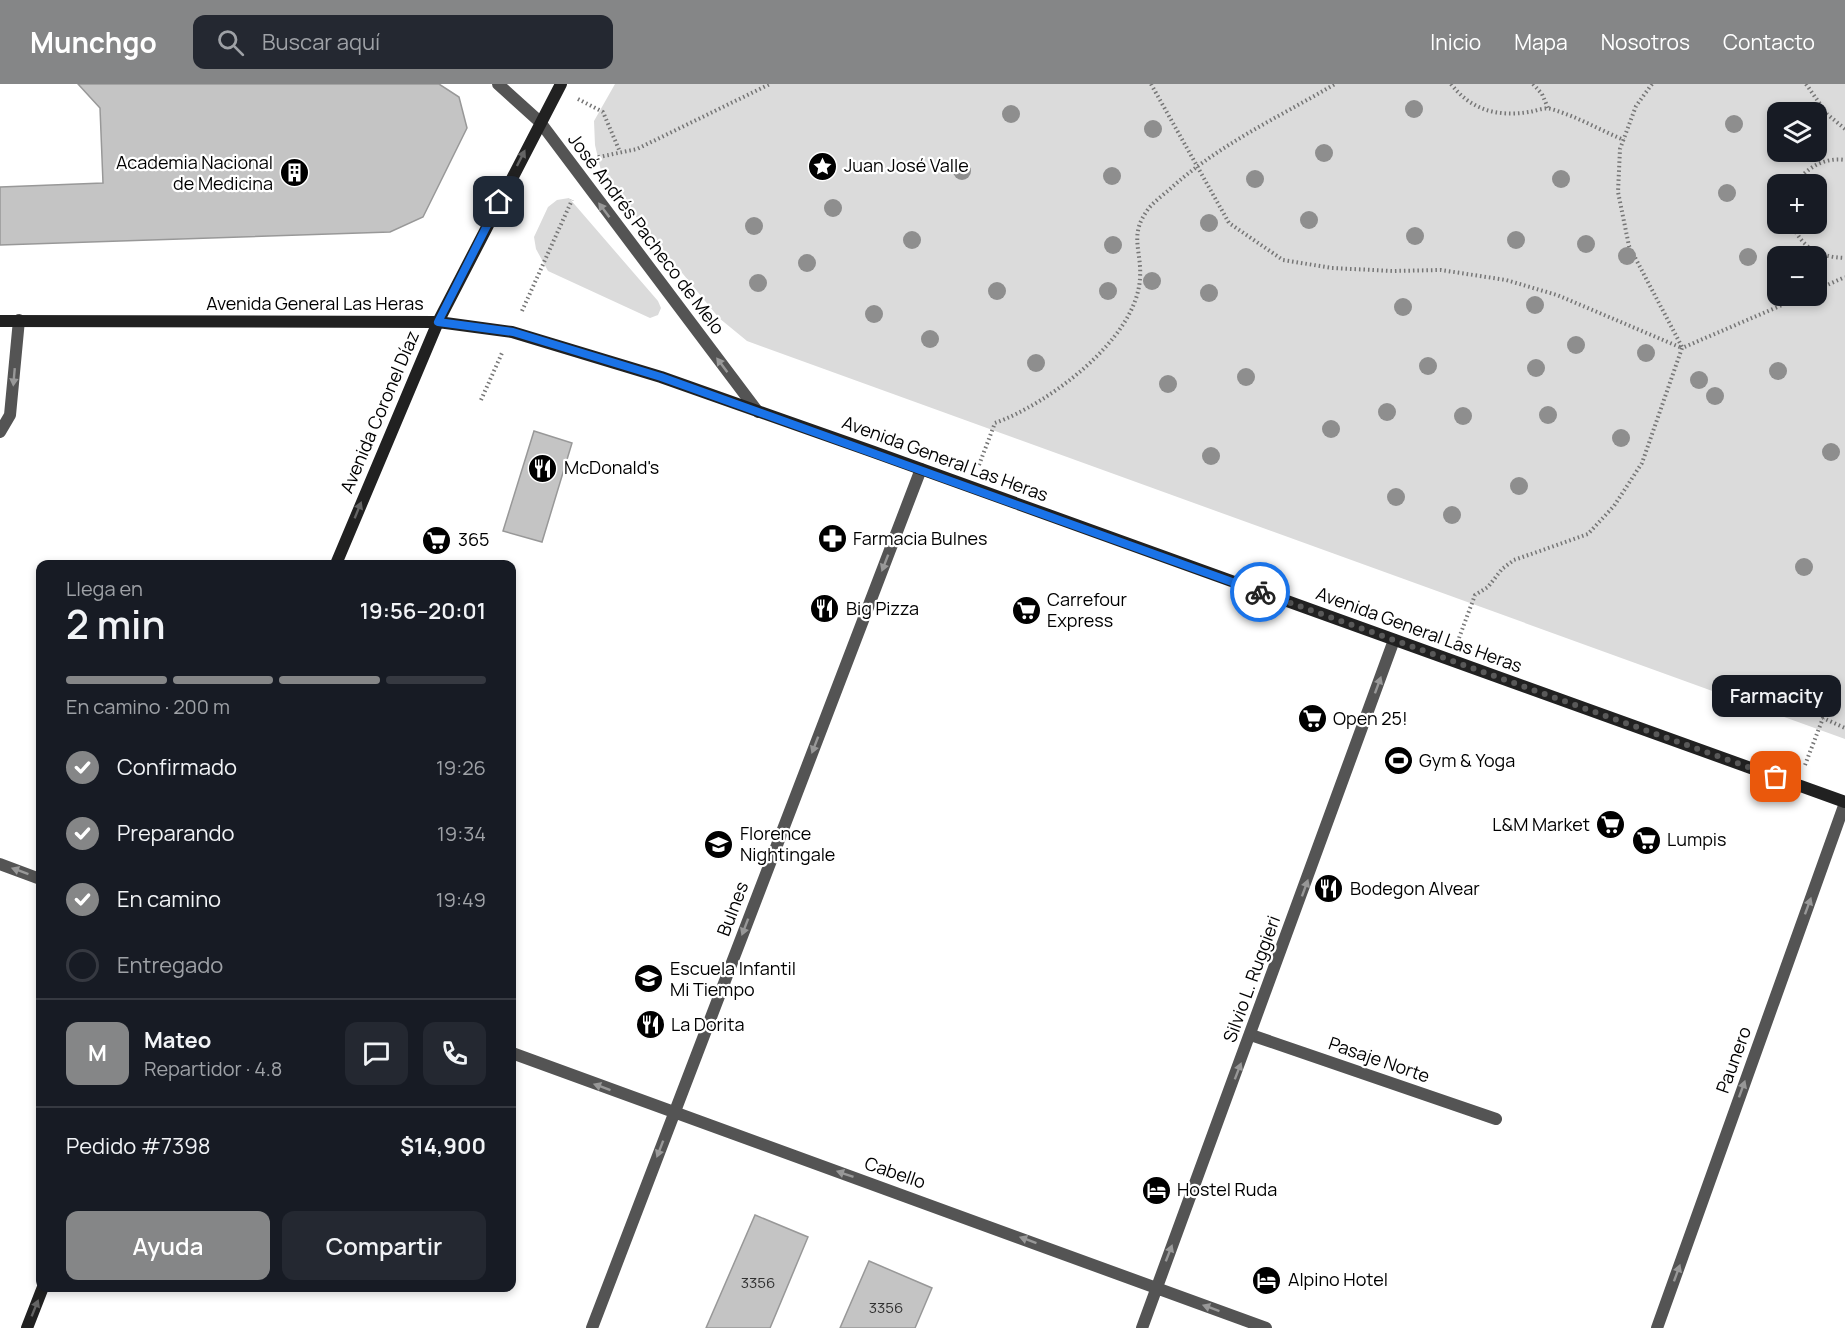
<!DOCTYPE html>
<html lang="es">
<meta charset="utf-8">
<style>
:root{--surface:#171b24;--page:#242831;--text:#f1f3f6;--muted:#9ea1a6;--line:#363941;--accent:#858687}
body{margin:0;font-family:Manrope,sans-serif;background:var(--page);color:var(--text);height:100vh;display:flex;flex-direction:column;font-size:22px;white-space:nowrap}
*{box-sizing:border-box;margin:0}
p{font-size:20px;color:var(--muted)}
.icon{flex:none;width:33px;height:33px;fill:none;stroke:currentColor;stroke-width:2;stroke-linecap:round;stroke-linejoin:round}
.map{position:relative;flex:1;overflow:hidden}
.sheet{position:absolute;left:36px;top:476px;width:480px;height:732px;display:flex;flex-direction:column;background:var(--surface);border-radius:12px;box-shadow:0 3px 9px #0003}
.sheet>*{flex:none}
.controls{position:absolute;left:1767px;top:18px;display:grid;gap:12px}
.controls a{display:grid;place-items:center;width:60px;height:60px;border-radius:12px;background:var(--surface);box-shadow:0 3px 9px #0003;font-size:30px}
.pin{position:absolute;display:grid;place-items:center;width:51px;height:51px;color:#fff;margin:-26px;border-radius:12px;box-shadow:0 3px 9px #0006}
.courier{position:absolute;display:grid;place-items:center;width:60px;height:60px;margin:-30px;border:4px solid #1a73e8;border-radius:50%;background:#fff;color:#222;box-shadow:0 2px 8px #0007}
.bubble{position:absolute;height:42px;border-radius:12px;background:var(--surface);box-shadow:0 3px 9px #0003;font-size:20px;font-weight:600;line-height:42px;text-align:center}
.summary em{font-style:normal;font-weight:600}
.summary div{display:flex;flex-direction:column-reverse}
.summary{display:flex;align-items:center;justify-content:space-between;height:102px;padding:0 30px}
h1{font-size:39px;font-weight:600;line-height:45px}
.bar{display:grid;grid-template-columns:repeat(4,1fr);gap:9px 6px;align-content:center;height:72px;padding:0 30px}
.bar i{height:8px;border-radius:4px;background:var(--line)}
.bar .current{background:var(--accent)}
.bar p{grid-column:span 4}
.line{display:flex;align-items:center;gap:15px;padding:0 30px;border-top:2px solid var(--line)}
.line div{flex:1}
.round{display:grid;place-items:center;flex:none;width:63px;height:63px;border-radius:12px;background:var(--page)}
ol{padding:0 30px;list-style:none}
li{display:flex;align-items:center;gap:18px;height:66px}
li p{margin-inline-start:auto}
li .icon{padding:6px;border-radius:50%;background:var(--accent);color:#fff;stroke-width:4}
li:last-child{color:var(--muted)}
li i{width:33px;height:33px;border:3px solid var(--line);border-radius:50%}
.button{display:flex;gap:12px;margin-top:auto;padding:12px 30px}
.button a{flex:1;height:69px;border-radius:12px;background:var(--accent);color:#fff;font-size:24px;font-weight:600;line-height:69px;text-align:center}
.button a+a{background:var(--page);color:var(--text)}
header{display:flex;align-items:center;gap:36px;box-sizing:border-box;height:84px;padding:0 30px;background:var(--accent);color:#fff}
header strong{font-size:28px}
nav{display:flex;gap:33px;margin-inline-start:auto;font-size:21px}
.search{width:420px;height:54px;background:var(--page);display:flex;align-items:center;gap:15px;box-sizing:border-box;padding:0 21px;border-radius:12px;color:var(--muted);font-size:22px}
.map>svg:first-child{display:block}
</style>
<header>
<strong>Munchgo</strong>
<div class="search"><svg class="icon" aria-label="search" viewBox="0 0 24 24"><circle cx="10" cy="10" r="6"/><path d="M15 15l6 6"/></svg>Buscar aquí</div>
<nav><a>Inicio</a><a>Mapa</a><a>Nosotros</a><a>Contacto</a></nav>
</header>
<div class="map">
<svg width="1845" height="1244" viewBox="0 0 1845 1244">
<rect width="100%" height="100%" fill="#fff"/>
<path fill="#dbdbdb" fill-rule="evenodd" d="M615,0H1845V655L747,257L719,234L602,91L595,61L594,37ZM1778,28H1816V68H1778ZM1778,100H1816V140H1778ZM1778,172H1816V212H1778Z
M569,114L658,217L661,224L658,231L650,234L548,187L536,165L534,153L548,123L557,116Z"/>
<path fill="#c4c4c4" stroke="#989898" stroke-width="1.5" d="M78,0H439L459,13L467,44L423,133L390,148L0,161V103L103,99L100,24Z
M534,347L572,359L542,458L503,447Z
M755,1131L808,1153L770,1244H706Z
M869,1177L932,1204L915,1244H840Z"/>
<g fill="none" stroke-linecap="round" stroke-linejoin="round">
<path stroke="#767676" stroke-width="4" stroke-dasharray="1.5 3" stroke-linecap="butt" d="M1151,0L1229,139L1283,176L1332,184L1393,187L1441,186L1506,196L1557,211L1682,264
M1451,0C1471,26 1497,33 1529,28C1536,27 1544,23 1551,25C1576,32 1600,46 1624,56
M1533,0L1542,10L1548,24
M1652,0L1636,22L1620,65L1618,108L1629,162L1682,263
M1806,0L1827,30L1845,45
M578,15L603,28L620,68
M596,77L599,73L637,65L770,0
M1796,100C1806,83 1826,73 1845,76
M1792,140C1802,164 1819,173 1845,174
M1816,206L1845,193
M522,227L572,116
M481,316L502,269
M979,381L995,339C1048,320 1137,255 1140,194C1142,166 1128,151 1149,124C1155,117 1163,111 1170,105C1218,61 1279,33 1335,0
M1459,554L1475,511L1488,503L1502,485L1514,476L1588,450L1614,422L1642,379L1682,264L1803,212
M1805,681L1823,634L1845,644"/>
<path stroke="#545454" stroke-width="12" d="M1251,951L1496,1035"/>
<path stroke="#545454" stroke-width="12" d="M498,0L540,38L758,328
M0,348L10,331L19,236
M0,780L40,795
M512,969L1266,1244
M592,1244L921,385
M1142,1244L1394,556
M1657,1244L1845,719"/>
<path stroke="#212121" stroke-width="12" d="M0,237L438,238L512,248L661,293L871,367L1845,718
M336,480L438,238L561,0
M27,1244L43,1203"/>
</g>
<g fill="#8e8e8e">
<circle cx="1414" cy="25" r="9"/>
<circle cx="1011" cy="30" r="9"/>
<circle cx="1734" cy="40" r="9"/>
<circle cx="1153" cy="45" r="9"/>
<circle cx="1324" cy="69" r="9"/>
<circle cx="962" cy="87" r="9"/>
<circle cx="1112" cy="92" r="9"/>
<circle cx="1255" cy="95" r="9"/>
<circle cx="1561" cy="95" r="9"/>
<circle cx="1727" cy="109" r="9"/>
<circle cx="833" cy="124" r="9"/>
<circle cx="1309" cy="136" r="9"/>
<circle cx="1209" cy="139" r="9"/>
<circle cx="754" cy="142" r="9"/>
<circle cx="1415" cy="152" r="9"/>
<circle cx="912" cy="156" r="9"/>
<circle cx="1516" cy="156" r="9"/>
<circle cx="1586" cy="160" r="9"/>
<circle cx="1113" cy="161" r="9"/>
<circle cx="1627" cy="172" r="9"/>
<circle cx="1748" cy="173" r="9"/>
<circle cx="807" cy="179" r="9"/>
<circle cx="1152" cy="197" r="9"/>
<circle cx="758" cy="199" r="9"/>
<circle cx="997" cy="207" r="9"/>
<circle cx="1108" cy="207" r="9"/>
<circle cx="1209" cy="209" r="9"/>
<circle cx="1535" cy="221" r="9"/>
<circle cx="1403" cy="223" r="9"/>
<circle cx="874" cy="230" r="9"/>
<circle cx="930" cy="255" r="9"/>
<circle cx="1576" cy="261" r="9"/>
<circle cx="1646" cy="269" r="9"/>
<circle cx="1036" cy="279" r="9"/>
<circle cx="1428" cy="282" r="9"/>
<circle cx="1536" cy="284" r="9"/>
<circle cx="1778" cy="287" r="9"/>
<circle cx="1246" cy="293" r="9"/>
<circle cx="1699" cy="296" r="9"/>
<circle cx="1168" cy="300" r="9"/>
<circle cx="1715" cy="312" r="9"/>
<circle cx="1387" cy="328" r="9"/>
<circle cx="1548" cy="331" r="9"/>
<circle cx="1463" cy="332" r="9"/>
<circle cx="1331" cy="345" r="9"/>
<circle cx="1621" cy="354" r="9"/>
<circle cx="1831" cy="368" r="9"/>
<circle cx="1211" cy="372" r="9"/>
<circle cx="1519" cy="402" r="9"/>
<circle cx="1396" cy="413" r="9"/>
<circle cx="1452" cy="431" r="9"/>
<circle cx="1804" cy="483" r="9"/>
</g>
<defs><path id="oneway-solid" d="M-6-.8H1V-3.2L6.5 0L1 3.2V.8H-6Z" transform="scale(1.5)"/></defs>
<g fill="#646464">
<use href="#oneway-solid" transform="translate(521 74) rotate(-63)"/>
<use href="#oneway-solid" transform="translate(358 426) rotate(-68)"/>
<use href="#oneway-solid" transform="translate(35 1224) rotate(-68)"/>
</g>
<g fill="#989898">
<use href="#oneway-solid" transform="translate(604 126) rotate(-127)"/>
<use href="#oneway-solid" transform="translate(722 281) rotate(-127)"/>
<use href="#oneway-solid" transform="translate(14 293) rotate(95)"/>
<use href="#oneway-solid" transform="translate(885 479) rotate(111)"/>
<use href="#oneway-solid" transform="translate(1378 601) rotate(-70)"/>
<use href="#oneway-solid" transform="translate(815 661) rotate(111)"/>
<use href="#oneway-solid" transform="translate(20 787) rotate(-160)"/>
<use href="#oneway-solid" transform="translate(1305 804) rotate(-70)"/>
<use href="#oneway-solid" transform="translate(1808 822) rotate(-70)"/>
<use href="#oneway-solid" transform="translate(745 843) rotate(111)"/>
<use href="#oneway-solid" transform="translate(1238 987) rotate(-69)"/>
<use href="#oneway-solid" transform="translate(602 1003) rotate(-160)"/>
<use href="#oneway-solid" transform="translate(1742 1005) rotate(-70)"/>
<use href="#oneway-solid" transform="translate(660 1065) rotate(111)"/>
<use href="#oneway-solid" transform="translate(845 1090) rotate(-161)"/>
<use href="#oneway-solid" transform="translate(1028 1156) rotate(-160)"/>
<use href="#oneway-solid" transform="translate(1169 1169) rotate(-69)"/>
<use href="#oneway-solid" transform="translate(1677 1189) rotate(-70)"/>
<use href="#oneway-solid" transform="translate(1211 1224) rotate(-160)"/>
</g>
<g fill="none" stroke-linecap="round" stroke-linejoin="round">
<path stroke="#595959" stroke-width="6" stroke-dasharray="0 10.8" d="M1260,508L1776,693"/>
<path stroke="#1a73e8" stroke-width="8" d="M499,118L438,238L513,248L661,293L1260,508"/>
</g>
<defs>
<symbol id="sight-disc" viewBox="-11 -11 22 22"><circle r="9.5" fill="#000" stroke="#fff"/><path d="M0-6L1.8-2.2L6-1.7L2.9 1.2L3.7 5.4L0 3.3L-3.7 5.4L-2.9 1.2L-6-1.7L-1.8-2.2Z" fill="#fff"/></symbol>
<symbol id="building-disc" viewBox="-11 -11 22 22"><circle r="9.5" fill="#000" stroke="#fff"/><path d="M-4-6H4V6H1V3H-1V6H-4ZM-2.5-4.3h1.7v1.8h-1.7ZM.8-4.3h1.7v1.8H.8ZM-2.5-1h1.7V.8h-1.7ZM.8-1h1.7V.8H.8Z" fill="#fff"/></symbol>
<symbol id="restaurant-disc" viewBox="-11 -11 22 22"><circle r="9.5" fill="#000" stroke="#fff"/><path d="M-5-6h1v4h1v-4h1v4h1v-4h1v5L-1.5 .5V6h-2V.5L-5-1ZM5-6V6H3V1.5H1.5Q1.5-4 5-6Z" fill="#fff"/></symbol>
<symbol id="pharmacy-disc" viewBox="-11 -11 22 22"><circle r="9.5" fill="#000" stroke="#fff"/><path d="M-2-6h4v4h4v4h-4v4h-4v-4h-4v-4h4Z" fill="#fff"/></symbol>
<symbol id="supermarket-disc" viewBox="-11 -11 22 22"><circle r="9.5" fill="#000" stroke="#fff"/><path d="M-6-5.5h2.5l.6 2H6L4.5 2H-2.5L-4.4-4H-6ZM-1.5 3.2a1.3 1.3 0 1 0 .1 0ZM3 3.2a1.3 1.3 0 1 0 .1 0Z" fill="#fff"/></symbol>
<symbol id="stadium-disc" viewBox="-11 -11 22 22"><circle r="9.5" fill="#000" stroke="#fff"/><path d="M0-5a6.5 5 0 1 0 0 10a6.5 5 0 1 0 0-10ZM-3.5-1.8h7v3.6h-7Z" fill="#fff"/></symbol>
<symbol id="school-disc" viewBox="-11 -11 22 22"><circle r="9.5" fill="#000" stroke="#fff"/><path d="M0-5L7-2L0 1L-7-2ZM-4 1L0 2.5L4 1V4Q0 6-4 4Z" fill="#fff"/></symbol>
<symbol id="hotel-disc" viewBox="-11 -11 22 22"><circle r="9.5" fill="#000" stroke="#fff"/><path d="M-6-4.5h1.5V1H6V5H4.5V3h-9V5H-6ZM-4 0a1.8 1.8 0 1 1 3.6 0ZM.5 0V-2.5h3Q6-2.5 6 0Z" fill="#fff"/></symbol>
</defs>
<g fill-rule="evenodd">
<use href="#sight-disc" x="806" y="66" width="33" height="33"/>
<use href="#building-disc" x="278" y="72" width="33" height="33"/>
<use href="#restaurant-disc" x="526" y="368" width="33" height="33"/>
<use href="#pharmacy-disc" x="816" y="438" width="33" height="33"/>
<use href="#supermarket-disc" x="420" y="440" width="33" height="33"/>
<use href="#restaurant-disc" x="808" y="508" width="33" height="33"/>
<use href="#supermarket-disc" x="1010" y="510" width="33" height="33"/>
<use href="#supermarket-disc" x="1296" y="618" width="33" height="33"/>
<use href="#stadium-disc" x="1382" y="660" width="33" height="33"/>
<use href="#supermarket-disc" x="1594" y="724" width="33" height="33"/>
<use href="#supermarket-disc" x="1630" y="740" width="33" height="33"/>
<use href="#school-disc" x="702" y="744" width="33" height="33"/>
<use href="#restaurant-disc" x="1312" y="788" width="33" height="33"/>
<use href="#school-disc" x="632" y="878" width="33" height="33"/>
<use href="#restaurant-disc" x="634" y="924" width="33" height="33"/>
<use href="#hotel-disc" x="1140" y="1090" width="33" height="33"/>
<use href="#hotel-disc" x="1250" y="1180" width="33" height="33"/>
</g>
<g text-anchor="middle" stroke-width="4.5" stroke-linejoin="round" paint-order="stroke">
<g font-size="15" fill="#313131">
<text x="758" y="1204">3356</text>
<text x="886" y="1229">3356</text>
</g>
<g font-size="18" fill="#000" stroke="#fff" text-anchor="start">
<text x="273" y="85" text-anchor="end">Academia Nacional<tspan x="273" dy="21">de Medicina</tspan></text>
<text x="844" y="88">Juan José Valle</text>
<text x="564" y="390">McDonald's</text>
<text x="853" y="461">Farmacia Bulnes</text>
<text x="458" y="462">365</text>
<text x="1047" y="522">Carrefour<tspan x="1047" dy="21">Express</tspan></text>
<text x="846" y="531">Big Pizza</text>
<text x="1333" y="641">Open 25!</text>
<text x="1419" y="683">Gym &amp; Yoga</text>
<text x="1590" y="747" text-anchor="end">L&amp;M Market</text>
<text x="740" y="756">Florence<tspan x="740" dy="21">Nightingale</tspan></text>
<text x="1667" y="762">Lumpis</text>
<text x="1350" y="811">Bodegon Alvear</text>
<text x="670" y="891">Escuela Infantil<tspan x="670" dy="21">Mi Tiempo</tspan></text>
<text x="671" y="947">La Dorita</text>
<text x="1177" y="1112">Hostel Ruda</text>
<text x="1288" y="1202">Alpino Hotel</text>
</g>
<g font-size="18" fill="#000" stroke="#fff">
<text transform="translate(646 150) rotate(53)" y="6">José Andrés Pacheco de Melo</text>
<text x="315" y="226">Avenida General Las Heras</text>
<text transform="translate(380 328) rotate(-67)" y="6">Avenida Coronel Díaz</text>
<text transform="translate(945 375) rotate(20)" y="6">Avenida General Las Heras</text>
<text transform="translate(1419 546) rotate(20)" y="6">Avenida General Las Heras</text>
<text transform="translate(733 825) rotate(-69)" y="6">Bulnes</text>
<text transform="translate(1252 895) rotate(-70)" y="6">Silvio L. Ruggieri</text>
<text transform="translate(1379 976) rotate(19)" y="6">Pasaje Norte</text>
<text transform="translate(1734 976) rotate(-70)" y="6">Paunero</text>
<text transform="translate(895 1089) rotate(19)" y="6">Cabello</text>
</g>
</g>
</svg>
<div class="controls">
<a><svg class="icon" aria-label="layers" viewBox="0 0 24 24"><path d="M12 4l9 5-9 5-9-5zM3 14l9 5 9-5"/></svg></a>
<a>+</a>
<a>−</a>
</div>
<div class="pin" style="left:1776px;top:693px;background:#ea580c"><svg class="icon" aria-label="bag" viewBox="0 0 24 24"><path d="M5 8h14l-1 12H6zM9 8a3 3 0 0 1 6 0"/></svg></div>
<div class="pin" style="left:499px;top:118px;background:#1f2937"><svg class="icon" aria-label="home" viewBox="0 0 24 24"><path d="M3 11l9-7 9 7M6 9v11h12V9"/></svg></div>
<div class="courier" style="left:1260px;top:508px"><svg class="icon" aria-label="bike" viewBox="0 0 24 24"><circle cx="6" cy="16" r="4"/><circle cx="18" cy="16" r="4"/><path d="M6 16l4-8h5l3 8M10 8l3 8H6M13 5h3"/></svg></div>
<div class="bubble" style="left:1712px;top:591px;width:129px">Farmacity</div>
<section class="sheet">
<div class="summary"><div><h1>2 min</h1><p>Llega en</p></div><em>19:56–20:01</em></div>
<div class="bar"><i class="current"></i><i class="current"></i><i class="current"></i><i></i><p>En camino · 200 m</p></div>
<ol>
<li><svg class="icon" aria-label="check" viewBox="0 0 24 24"><path d="M5 12l5 5 9-10"/></svg>Confirmado<p>19:26</p></li>
<li><svg class="icon" aria-label="check" viewBox="0 0 24 24"><path d="M5 12l5 5 9-10"/></svg>Preparando<p>19:34</p></li>
<li><svg class="icon" aria-label="check" viewBox="0 0 24 24"><path d="M5 12l5 5 9-10"/></svg>En camino<p>19:49</p></li>
<li><i></i>Entregado</li>
</ol>
<div class="line" style="height:108px"><b class="round" style="background:var(--accent);color:#fff">M</b><div><b>Mateo</b><p>Repartidor · 4.8</p></div><a class="round"><svg class="icon" aria-label="chat" viewBox="0 0 24 24"><path d="M4 5h16v11H9l-5 4z"/></svg></a><a class="round"><svg class="icon" aria-label="phone" viewBox="0 0 24 24"><path d="M5 4h4l2 5-3 2q2 4 5 5l2-3 5 2v4C11 20 4 13 5 4z"/></svg></a></div>
<div class="line" style="height:78px"><div>Pedido #7398</div><b>$14,900</b></div>
<div class="button"><a>Ayuda</a><a>Compartir</a></div>
</section>
</div>
